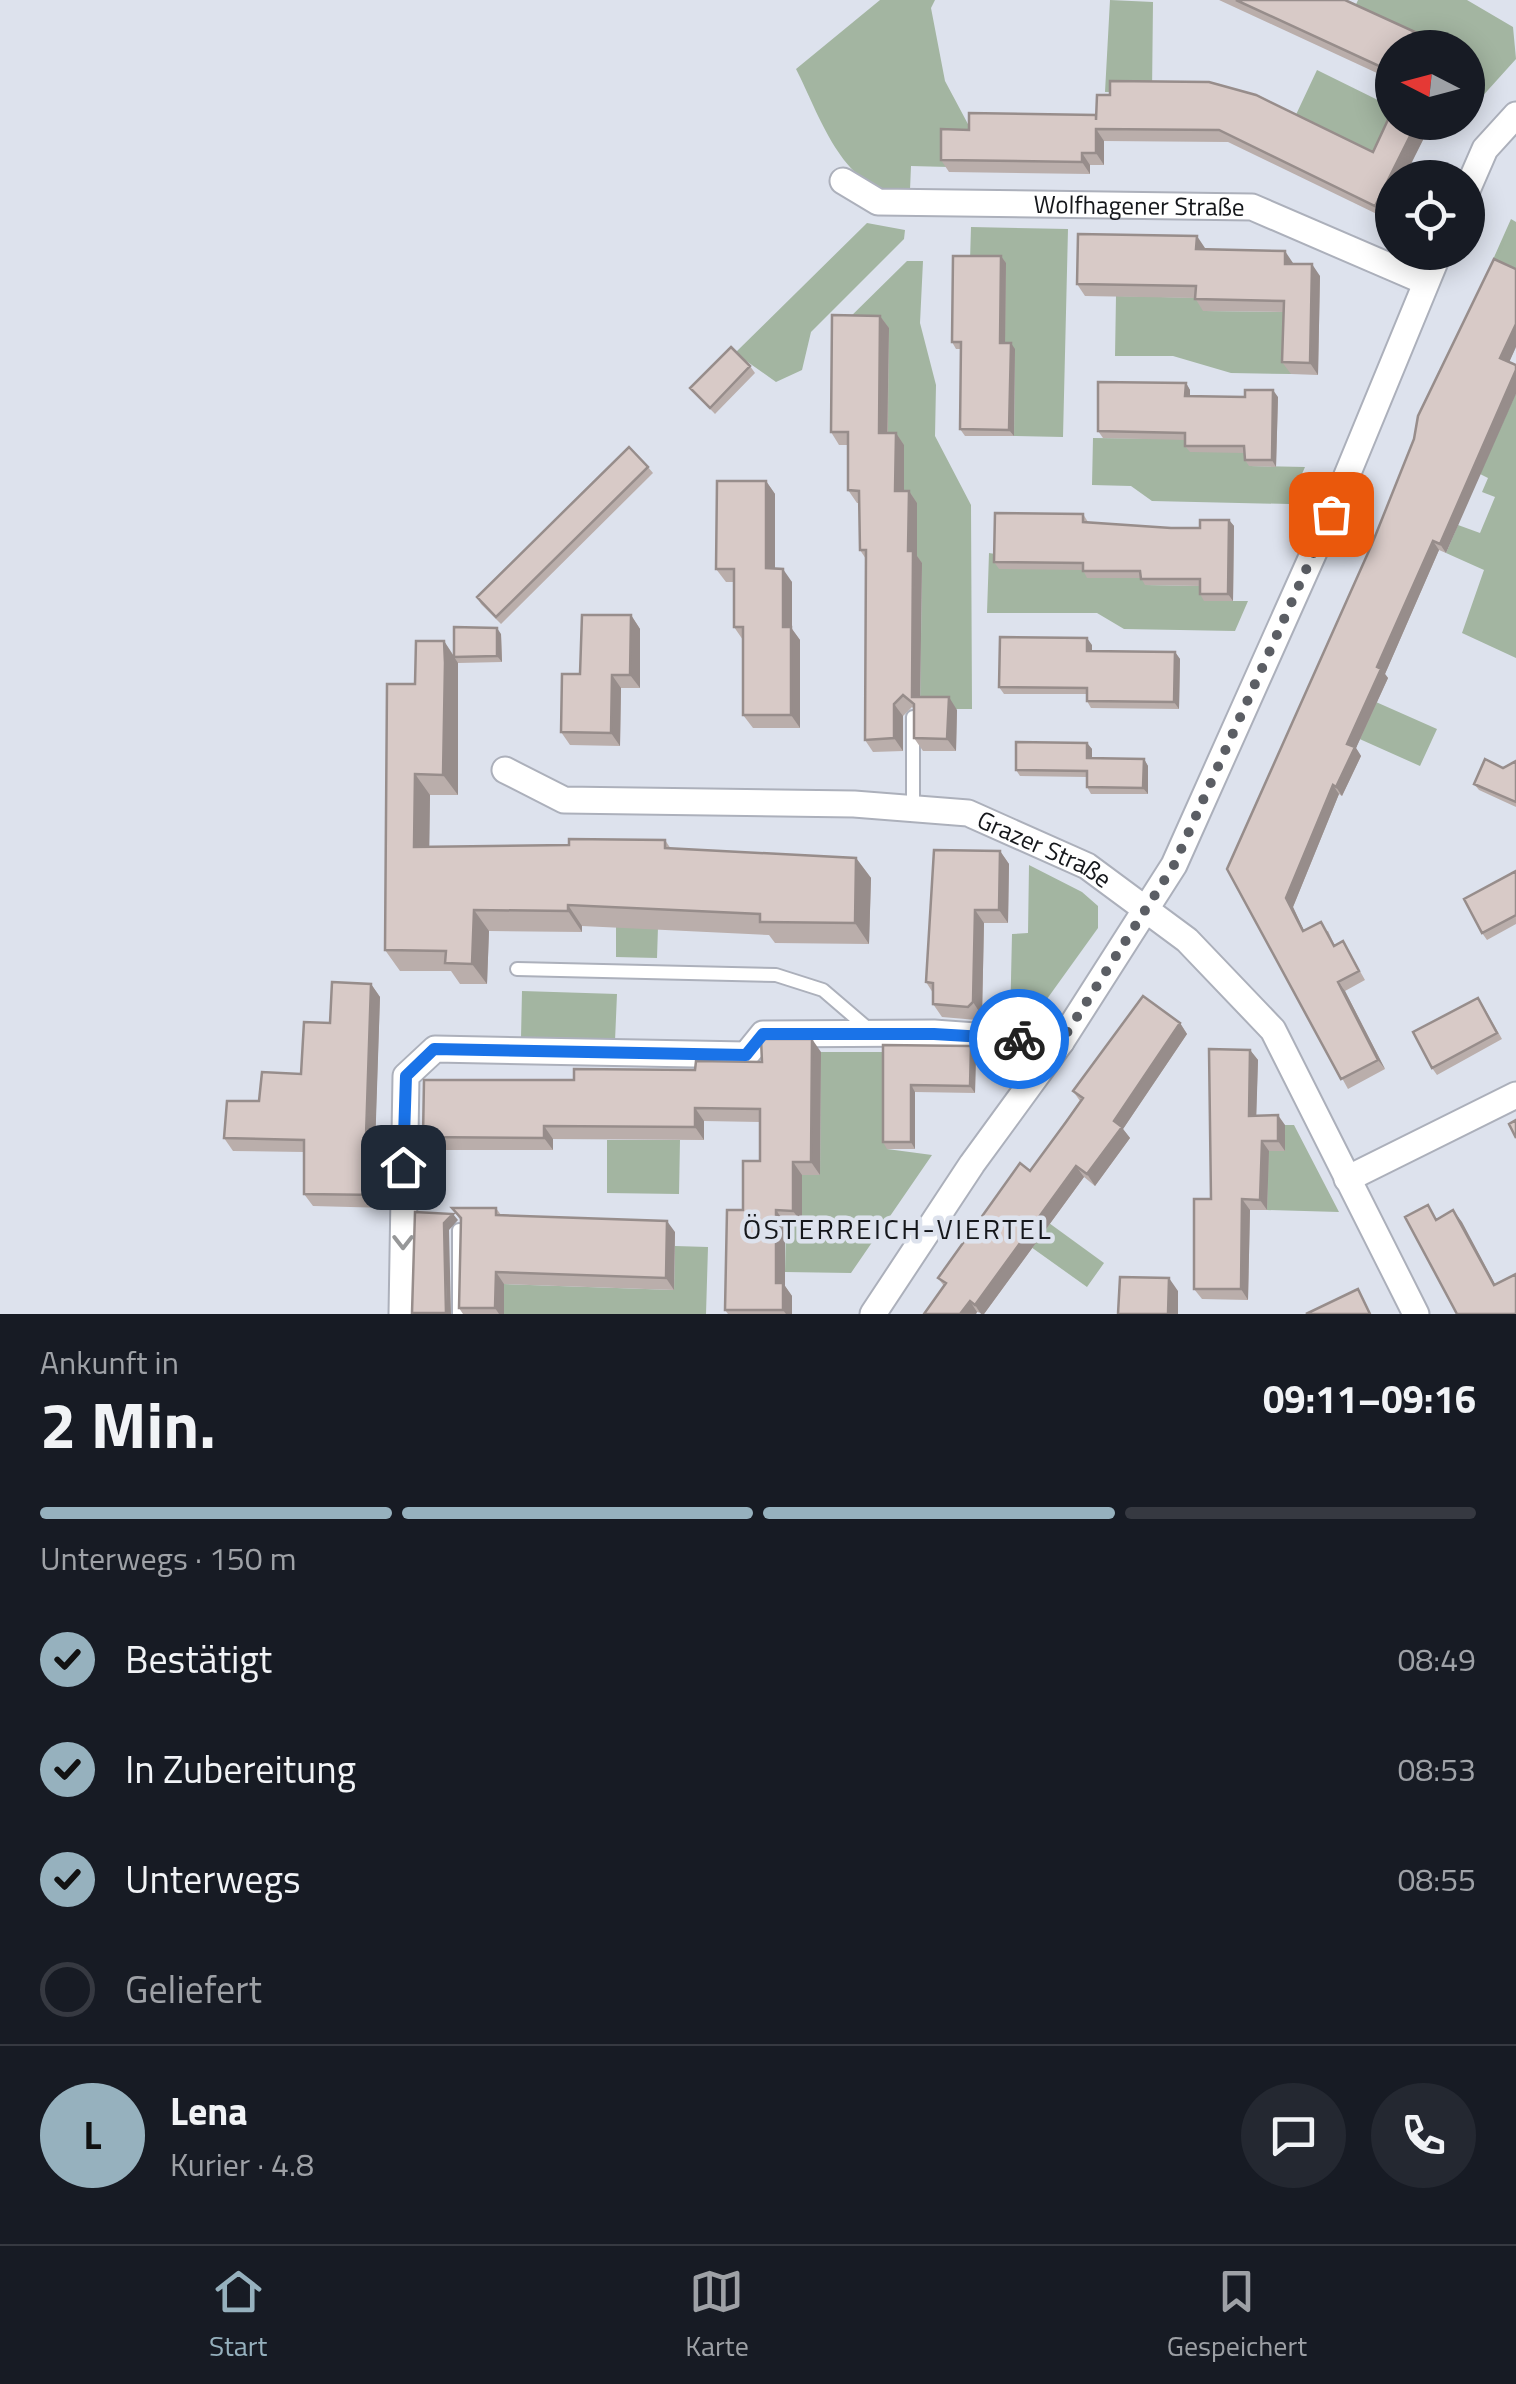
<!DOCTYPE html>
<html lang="de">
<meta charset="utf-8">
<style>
:root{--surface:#171b24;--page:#242831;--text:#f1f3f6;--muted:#9ea1a6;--line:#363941;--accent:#96b1be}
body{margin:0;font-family:"Titillium Web",sans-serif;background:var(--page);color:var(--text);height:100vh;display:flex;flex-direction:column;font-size:38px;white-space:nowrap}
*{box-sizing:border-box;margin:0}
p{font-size:32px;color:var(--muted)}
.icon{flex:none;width:55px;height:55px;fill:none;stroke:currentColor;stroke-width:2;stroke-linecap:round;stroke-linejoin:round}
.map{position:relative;height:1314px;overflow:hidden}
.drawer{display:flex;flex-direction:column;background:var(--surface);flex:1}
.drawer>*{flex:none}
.needle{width:65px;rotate:276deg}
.buttons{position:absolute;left:1375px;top:30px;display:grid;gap:20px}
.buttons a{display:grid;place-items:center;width:110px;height:110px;border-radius:50%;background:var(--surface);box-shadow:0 5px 25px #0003;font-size:50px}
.pin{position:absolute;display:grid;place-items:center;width:85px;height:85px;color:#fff;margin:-42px;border-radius:20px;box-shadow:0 5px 15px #0006}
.courier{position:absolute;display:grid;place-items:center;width:100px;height:100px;margin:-50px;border:8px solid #1a73e8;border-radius:50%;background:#fff;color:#222;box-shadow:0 2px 12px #0007}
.summary em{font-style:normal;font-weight:700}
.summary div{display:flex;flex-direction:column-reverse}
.summary{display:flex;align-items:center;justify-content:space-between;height:170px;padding:0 40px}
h1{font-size:65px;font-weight:700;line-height:75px}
.bar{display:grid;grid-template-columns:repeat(4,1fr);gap:15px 10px;align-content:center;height:120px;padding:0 40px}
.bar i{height:12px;border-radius:8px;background:var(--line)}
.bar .active{background:var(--accent)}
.bar p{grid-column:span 4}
.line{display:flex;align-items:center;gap:25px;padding:0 40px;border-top:2px solid var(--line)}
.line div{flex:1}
.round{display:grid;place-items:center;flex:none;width:105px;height:105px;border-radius:52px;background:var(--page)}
ol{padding:0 40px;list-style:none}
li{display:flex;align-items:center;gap:30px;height:110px}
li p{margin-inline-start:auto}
li .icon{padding:10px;border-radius:50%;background:var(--accent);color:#111;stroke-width:4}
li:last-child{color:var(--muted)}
li i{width:55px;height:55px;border:5px solid var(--line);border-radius:50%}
.dock{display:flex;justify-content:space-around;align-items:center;height:140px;border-top:2px solid var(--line);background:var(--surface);font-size:28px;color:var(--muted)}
.dock a{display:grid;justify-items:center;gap:5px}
.dock .active{color:var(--accent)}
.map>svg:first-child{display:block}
</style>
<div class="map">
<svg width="1516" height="1314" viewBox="0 0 1516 1314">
<rect width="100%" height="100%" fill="#dde2ed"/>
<path fill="#a3b5a1" d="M880,0H935L931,8L945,81L977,141L949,167L911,166L910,190C845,201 820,115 796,69Z
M1110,0L1153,2L1152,93L1105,92Z
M1358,0H1467L1513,27L1516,59L1479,100L1468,94L1471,66L1468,48L1433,47L1352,13Z
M1317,70L1392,107L1381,164L1293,121Z
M1511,219L1516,222V275L1491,264Z
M867,223L905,230L904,239L811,332L802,370L776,382L735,353Z
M971,227L1068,229L1063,437L1014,436L1015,350L1005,349L970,262Z
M907,261H923L920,323L936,385L935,436L971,505L972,709H920L922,564L916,563L917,504L904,503L887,445L889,329L840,327Z
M1116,296L1204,298V311L1292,312L1291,374L1231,373L1173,356H1115Z
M1516,393V658L1462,633L1484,570L1446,553L1458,525L1480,533L1495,497L1482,492L1488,478L1480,474Z
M1093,438L1189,439L1249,453L1250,466L1305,467L1289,504L1152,501L1131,486L1092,485Z
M989,553L1145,578L1146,585L1204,586L1205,601H1248L1235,631L1124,629L1097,613H987Z
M1376,702L1437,729L1420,766L1335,728Z
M1029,865L1082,892L1098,906V928L1029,1024L1010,1025L1012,934L1028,933Z
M616,927H658L657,958L616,957Z
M522,991L617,994L615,1041L521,1038Z
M821,1052H888L887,1149L932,1155L851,1273L785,1272L786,1223H802V1175L820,1174Z
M1285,1125H1294L1339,1212L1267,1210L1268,1151H1285Z
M607,1140H680L679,1194L607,1193Z
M1049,1223L1104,1263L1087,1287L1031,1247Z
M675,1246L708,1247L706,1314H504V1284L674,1290Z"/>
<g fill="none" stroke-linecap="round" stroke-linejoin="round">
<defs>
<path id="service" d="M913,807V717
M517,969L776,975L823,990L872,1032
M459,1314V1230"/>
<g id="minor">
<path id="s1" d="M843,181L878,202L1252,207L1426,282"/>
<path d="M1468,188L1485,149L1516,115"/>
<path id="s2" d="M505,770L564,800L854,804L968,813L1087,866L1187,940L1273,1030L1416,1314"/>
<path d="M1347,1179L1516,1095"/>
<path d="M402,1314L406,1076L435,1049L746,1055L763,1034L934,1033L1061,1042"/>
<path d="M873,1314L972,1164L1061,1042L1174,865L1331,514L1439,252"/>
</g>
</defs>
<use href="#service" stroke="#acb0bb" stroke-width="16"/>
<use href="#minor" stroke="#acb0bb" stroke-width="29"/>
<use href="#service" stroke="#fff" stroke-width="12"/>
<use href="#minor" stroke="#fff" stroke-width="25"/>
</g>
<path fill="#baaeab" d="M1219,0H1345L1392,48V80Z
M1097,95L1373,152L1392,122H1432L1383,217L1228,142L1104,141V165H1090V174L949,172L941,160L969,130L1096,115Z
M1205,249L1293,263V264L1320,276L1318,375L1291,374L1282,362L1284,312L1203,311L1195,298L1085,296L1077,284Z
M1001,256L1006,263L1005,343L1015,349L1014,436H965L960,429L961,349H956L952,342Z
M880,316L889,328L888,433H896L904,445V491H909L917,503V556L922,563L920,697L957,710L956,751H923L914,738V709L912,707L903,716V751L873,752L865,740L866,559L860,550L859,503H857L848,490V445H839L831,432Z
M1516,347L1509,362L1446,553L1439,550L1385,674L1388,678L1356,748L1361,756L1342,796L1339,794L1293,907L1304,931H1328L1335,946L1343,941L1365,980L1345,991L1385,1069L1348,1089L1227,869Z
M750,366L755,373L715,414L690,388Z
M1186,383L1190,390V396L1278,397L1276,467L1249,466L1245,460L1244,453L1190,452L1185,446V440L1103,438L1098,431Z
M648,467L653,473L501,624L481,604L477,597Z
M766,481L775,494V569L792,582V629L800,640V728H753L743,715V640L734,627V582H726L716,569Z
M1083,514L1088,522L1171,528H1200L1229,520L1234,526L1233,601H1204L1200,594V586L1145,585L1141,578H1087L1083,570L999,569L994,562Z
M631,615L640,629V688H621L620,746L570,745L561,732L580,674Z
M501,634L502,662L458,663V795H430L429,847L569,845L665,840L671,849L856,858L871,878L869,944L775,943L769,935L582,926V932L489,931L487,984H460L451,971H400L385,950L415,684L444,641L454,656Z
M1092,645V651L1175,652L1180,659L1179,709L1091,708L1087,701V694H1004L999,687Z
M1087,743L1092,749V759H1144L1148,766V794H1091L1087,787V777L1020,776L1016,770Z
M1516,761V807L1479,790L1474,784Z
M1000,851L1009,864L1008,923H984L982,1016L977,1020L942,1017L933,1004V993L926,982Z
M1516,871V924L1487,940L1482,933Z
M371,984L380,997L374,1167H379L388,1180V1208L313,1206L304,1194V1152L233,1151L224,1138L259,1101L301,1074L330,1023Z
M1482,1004L1502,1039L1437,1075L1432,1068Z
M1180,1023L1187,1034L1123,1129L1130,1138L1095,1186L1084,1177L984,1314L977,1312L976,1314H924L944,1286L938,1278L1030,1171L1080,1101L1073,1091Z
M883,1045L971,1046L976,1052L975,1093L915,1092V1149H887L883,1142Z
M1250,1050L1258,1060L1256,1115L1285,1125V1151H1269L1267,1210H1250L1248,1300L1202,1299L1194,1289L1211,1199Z
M821,1052L820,1175H802V1223H785V1286L792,1296V1314H728L725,1310L743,1210L760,1161V1122L704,1121V1140L553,1139V1150H432L423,1137L574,1080L695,1070L762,1062Z
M452,1208H496L501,1215L675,1232L674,1290L504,1284V1314H463L459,1308L461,1221Z"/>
<path fill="#978d8b" d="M1468,59L1472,65L1468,74Z
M1417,122H1432L1404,178H1392V199L1383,217L1375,206Z
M1096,129L1104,141V165L1096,153Z
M1082,153L1090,165V174L1082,162Z
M1197,236L1205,248L1196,249Z
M1285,251L1293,263V276L1285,264Z
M1001,256L1006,263L1005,349L1000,343Z
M1312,264L1320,276L1318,375L1310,363Z
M880,316L889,328L887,445L879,433Z
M1516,324V347L1507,367L1500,358Z
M1011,343L1015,349L1014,436L1009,430Z
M1516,370V394L1446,553L1440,544Z
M1186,383L1190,390V403L1185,396Z
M1273,390L1278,397L1276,467L1272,460Z
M896,433L904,445V503L895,491Z
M766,481L775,494V582L766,568Z
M909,491L917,503V556L922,563L920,709L912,697L908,551Z
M1229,520L1234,526L1233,601L1228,594Z
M1433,541L1439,550L1385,674L1388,678L1356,748L1361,756L1342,796L1336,787L1347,744L1377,667Z
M783,569L792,582V629L800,640V728L791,715L783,627Z
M631,615L640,629V688L630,675Z
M497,628L501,634L502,662L497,656Z
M1087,638L1092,645V657L1087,651Z
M444,641L458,663V795L443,775Z
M1175,652L1180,659L1179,709L1174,702Z
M612,675L621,688L620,746L611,733Z
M949,697L957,710L956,751L947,739Z
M894,704L903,716V751L894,738Z
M1087,743L1092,749V765L1087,758Z
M1144,759L1148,766V794L1143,788Z
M415,774L430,795L429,868L414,847Z
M1333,785L1339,794L1293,907L1309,941L1303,931L1286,898Z
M1000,851L1009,864L1008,923L999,910Z
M856,858L871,878L869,944L855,923Z
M568,905L582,926V932L568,911Z
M474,910L489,931L487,984L472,964Z
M975,910L984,923L982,1016L973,1002Z
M1338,982L1345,991L1385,1069L1378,1060Z
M371,984L380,997L374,1180L365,1167Z
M1180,1023L1187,1034L1123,1129L1130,1138L1095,1186L1087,1174L1114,1121Z
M812,1039L821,1052L820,1175L811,1162Z
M971,1046L976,1052L975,1093L970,1086Z
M1250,1050L1258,1060L1256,1126L1249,1116Z
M911,1085L915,1092V1149L911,1142Z
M695,1108L704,1121V1140L695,1127Z
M1278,1115L1285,1125V1151L1278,1141Z
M544,1126L553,1139V1150L544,1138Z
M1262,1141L1269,1151L1267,1210L1260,1200Z
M793,1162L802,1175V1223L793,1211Z
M1076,1166L1084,1177L984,1314H981L975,1305Z
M379,1167L388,1180V1208L379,1195Z
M1242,1199L1250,1210L1248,1300L1241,1289Z
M776,1210L785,1223V1286L792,1296V1314H786L783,1310L776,1283Z
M1453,1210L1462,1222L1502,1297L1494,1285Z
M453,1214L458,1220L449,1230L451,1314H447L444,1223Z
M667,1221L675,1232L674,1290L666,1278Z
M496,1272L504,1284V1314H499L495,1308Z
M1169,1278L1178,1291V1314H1168Z
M970,1301L977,1312L976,1314H960Z"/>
<path fill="#d8cac7" stroke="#978d8b" stroke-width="2.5" d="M1236,0H1345L1450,48H1392V72Z
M1110,81L1209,82L1256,95L1373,152L1392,111V122H1417L1375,206L1219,130L1096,129V153H1082V162L941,160V129L969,130V113L1096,115V120L1097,95H1110Z
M1078,234L1197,236L1196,249L1285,251V264H1312L1310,363L1282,362L1284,301L1195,299L1196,286L1077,284Z
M953,256H1001L1000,343H1011L1009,430L960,429L961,342H952Z
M1494,259L1516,269V324L1500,358L1516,365V370L1440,544L1433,541L1377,667L1381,669L1347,744L1355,747L1336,787L1333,785L1286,898L1303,931L1321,922L1334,946L1343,941L1359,971L1338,982L1378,1060L1341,1079L1227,869L1372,544L1414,439L1418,416Z
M832,315L880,316L879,433H896L895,491H909L908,551H913L912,697H949L947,739L914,738V704L903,695L894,704V738L865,740L866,550H860L859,491L848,490V432H831Z
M731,347L750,366L710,408L690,388Z
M1098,382L1186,383L1185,396L1245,397V390H1273L1272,460H1245L1244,446H1185V433L1098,431Z
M629,447L648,467L496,617L477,597Z
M717,481H766V568L783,569V627H791V715H743V627H734V569H716Z
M995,513L1083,514V522L1171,528H1200V520H1229L1228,594H1200V579H1141L1140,571H1083V563L994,562Z
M582,615H631L630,675H612L611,733L561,732L562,674H580Z
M454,627L497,628V656L454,657Z
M1000,637L1087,638V651L1175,652L1174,702L1087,701V688L999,687Z
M416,641H444L445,663L443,775L415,774L414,847L569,845V839L665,840V848L856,858L855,923L760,922V914L568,905V911L474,910L472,964L445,963L446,951L385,950L387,684H415Z
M1016,742L1087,743V758L1144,759L1143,788L1087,787V771L1016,770Z
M1485,759L1503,768L1516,761V802L1474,784Z
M934,850L1000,851L999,910H975L973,1002L968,1007L933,1004V983L926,982Z
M1516,871V915L1482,933L1464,899Z
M332,982L371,984L365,1167H379V1195L304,1194V1140L224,1138L227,1101H259L262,1072L301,1074L304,1022L330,1023Z
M1143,996L1180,1023L1114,1121L1122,1127L1087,1174L1076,1166L975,1305L970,1301L960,1314H924L946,1283L938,1278L1020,1163L1030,1171L1066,1122L1083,1098L1073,1091Z
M1478,998L1497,1033L1432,1068L1413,1032Z
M761,1039H812L811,1162H793V1211L776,1210V1283H783V1310H725L727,1210H743V1161H760V1109L695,1108V1127L544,1126V1138L423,1137L424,1080H574V1069L695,1070L696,1061L762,1062Z
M883,1045L971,1046L970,1086L911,1085V1142H883Z
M1209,1049L1250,1050L1249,1116L1278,1115V1141H1262L1260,1200L1242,1199L1241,1289H1194V1199H1211Z
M1516,1120V1138L1509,1124Z
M1428,1205L1436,1220L1453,1210L1494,1285L1516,1274V1314H1457L1405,1217Z
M452,1208H496V1215L667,1221L666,1278L496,1272L495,1308H459L461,1218Z
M415,1212L453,1214L444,1223L446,1313H412Z
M1120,1277L1169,1278L1168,1314H1118Z
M1358,1289L1370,1314H1306Z"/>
<defs><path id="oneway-chevron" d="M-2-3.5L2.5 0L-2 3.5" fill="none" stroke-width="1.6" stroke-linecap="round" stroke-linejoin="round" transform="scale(2.5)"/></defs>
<use stroke="#969798" href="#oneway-chevron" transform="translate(403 1242) rotate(90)"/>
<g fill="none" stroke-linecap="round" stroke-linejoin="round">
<path stroke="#5b5e64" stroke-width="10" stroke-dasharray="0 18" d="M1019,1039L1061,1042L1174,865L1331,514"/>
<path stroke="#1a73e8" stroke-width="12" d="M403,1167L406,1076L434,1049L746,1055L763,1034H934L1019,1039"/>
</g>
<g text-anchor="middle" stroke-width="9" stroke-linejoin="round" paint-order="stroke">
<g font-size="25" fill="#15171b" stroke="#dde2ed">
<text dy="9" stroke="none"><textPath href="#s1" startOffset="302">Wolfhagener Straße</textPath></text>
<text dy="9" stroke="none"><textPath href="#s2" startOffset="555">Grazer Straße</textPath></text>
</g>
<g font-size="28" letter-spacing="2.5" fill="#15171b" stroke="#dde2ed">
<text x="898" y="1239">ÖSTERREICH-VIERTEL</text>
</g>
</g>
</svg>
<div class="buttons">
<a><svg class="needle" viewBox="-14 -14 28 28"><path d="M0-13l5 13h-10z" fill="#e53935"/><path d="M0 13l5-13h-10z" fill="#9ea1a6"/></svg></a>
<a><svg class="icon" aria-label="locate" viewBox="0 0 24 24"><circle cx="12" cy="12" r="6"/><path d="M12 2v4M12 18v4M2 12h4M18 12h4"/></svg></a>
</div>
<div class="pin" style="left:1331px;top:514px;background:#ea580c"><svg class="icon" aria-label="bag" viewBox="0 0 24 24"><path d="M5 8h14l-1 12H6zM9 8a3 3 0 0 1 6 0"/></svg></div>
<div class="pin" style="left:403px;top:1167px;background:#1f2937"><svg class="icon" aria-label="home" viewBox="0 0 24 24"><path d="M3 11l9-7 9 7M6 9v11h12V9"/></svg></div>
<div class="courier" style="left:1019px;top:1039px"><svg class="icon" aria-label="bike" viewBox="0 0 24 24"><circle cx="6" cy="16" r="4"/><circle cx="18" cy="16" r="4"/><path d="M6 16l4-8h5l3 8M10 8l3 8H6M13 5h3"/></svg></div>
</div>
<section class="drawer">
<div class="summary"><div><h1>2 Min.</h1><p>Ankunft in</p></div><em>09:11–09:16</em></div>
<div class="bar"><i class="active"></i><i class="active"></i><i class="active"></i><i></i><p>Unterwegs · 150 m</p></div>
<ol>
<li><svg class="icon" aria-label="check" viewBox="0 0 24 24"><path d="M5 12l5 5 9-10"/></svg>Bestätigt<p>08:49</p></li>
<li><svg class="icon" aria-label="check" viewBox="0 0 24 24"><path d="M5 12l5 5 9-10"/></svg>In Zubereitung<p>08:53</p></li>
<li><svg class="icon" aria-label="check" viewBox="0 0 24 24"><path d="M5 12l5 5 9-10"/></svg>Unterwegs<p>08:55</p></li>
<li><i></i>Geliefert</li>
</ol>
<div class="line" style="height:180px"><b class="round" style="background:var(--accent);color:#111">L</b><div><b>Lena</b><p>Kurier · 4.8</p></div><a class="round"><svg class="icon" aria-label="chat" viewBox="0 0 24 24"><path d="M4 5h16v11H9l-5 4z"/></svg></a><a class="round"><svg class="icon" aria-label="phone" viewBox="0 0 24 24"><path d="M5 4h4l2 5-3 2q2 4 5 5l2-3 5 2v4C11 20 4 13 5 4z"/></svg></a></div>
</section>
<nav class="dock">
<a class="active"><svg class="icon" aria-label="home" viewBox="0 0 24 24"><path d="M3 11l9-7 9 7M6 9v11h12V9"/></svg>Start</a>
<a><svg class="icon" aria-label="map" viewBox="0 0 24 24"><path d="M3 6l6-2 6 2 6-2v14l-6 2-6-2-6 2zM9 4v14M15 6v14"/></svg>Karte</a>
<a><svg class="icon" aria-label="saved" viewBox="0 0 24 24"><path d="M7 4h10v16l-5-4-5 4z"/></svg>Gespeichert</a>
</nav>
